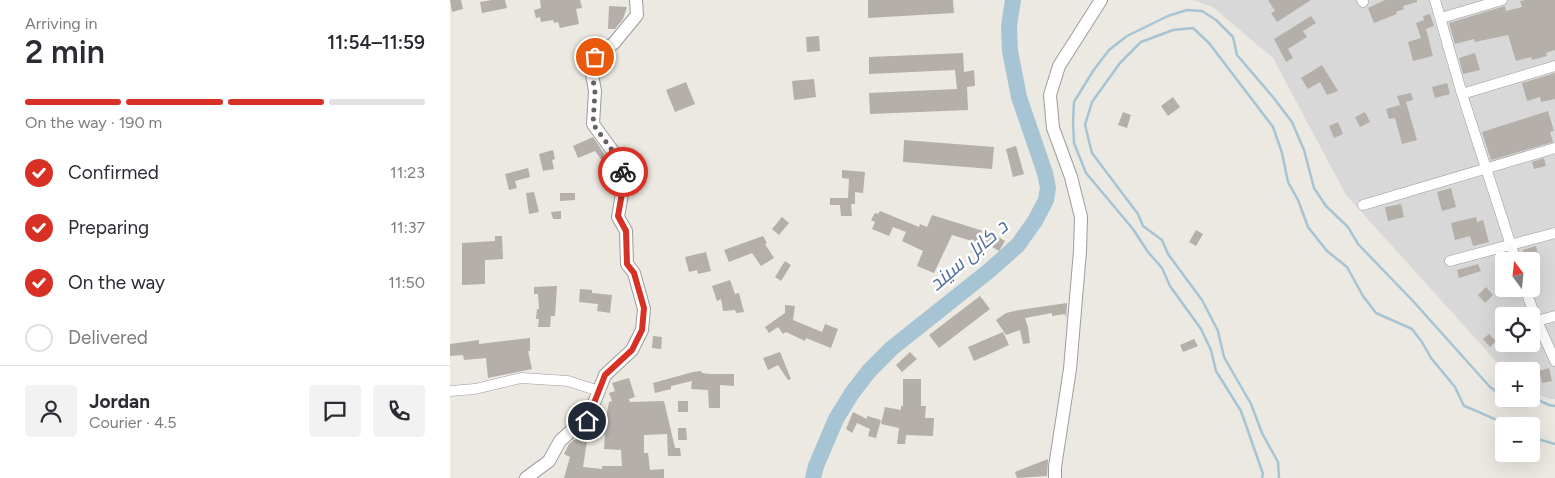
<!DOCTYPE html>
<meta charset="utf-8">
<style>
:root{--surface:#fff;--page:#f2f2f3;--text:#2b2b33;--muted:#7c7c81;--line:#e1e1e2;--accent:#d93025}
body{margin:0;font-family:Figtree,Cairo,sans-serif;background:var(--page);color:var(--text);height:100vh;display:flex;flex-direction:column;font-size:19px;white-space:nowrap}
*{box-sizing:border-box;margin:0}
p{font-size:16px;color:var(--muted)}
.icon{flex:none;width:28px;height:28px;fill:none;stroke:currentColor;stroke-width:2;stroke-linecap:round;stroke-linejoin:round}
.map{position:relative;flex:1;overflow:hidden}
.details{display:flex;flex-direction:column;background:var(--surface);width:450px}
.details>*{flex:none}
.needle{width:32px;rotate:345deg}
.controls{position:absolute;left:1045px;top:252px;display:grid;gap:10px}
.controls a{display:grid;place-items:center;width:45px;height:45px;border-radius:5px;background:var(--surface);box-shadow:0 5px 20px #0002;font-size:25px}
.pin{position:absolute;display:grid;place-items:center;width:42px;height:42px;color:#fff;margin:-21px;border:2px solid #fff;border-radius:50%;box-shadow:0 1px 5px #0007}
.courier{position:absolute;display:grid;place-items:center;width:50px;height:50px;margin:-25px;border:4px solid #d93025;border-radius:50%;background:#fff;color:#222;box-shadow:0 1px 6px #0007}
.head em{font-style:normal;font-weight:600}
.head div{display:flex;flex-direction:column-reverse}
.head{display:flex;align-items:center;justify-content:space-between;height:85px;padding:0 25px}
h1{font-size:32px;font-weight:600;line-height:38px}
.bar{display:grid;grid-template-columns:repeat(4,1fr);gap:8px 5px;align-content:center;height:60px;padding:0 25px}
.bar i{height:6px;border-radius:4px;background:var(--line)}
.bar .on{background:var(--accent)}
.bar p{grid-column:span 4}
.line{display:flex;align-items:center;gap:12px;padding:0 25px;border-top:1px solid var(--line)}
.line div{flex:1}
.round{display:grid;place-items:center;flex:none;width:52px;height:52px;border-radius:5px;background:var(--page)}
ol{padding:0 25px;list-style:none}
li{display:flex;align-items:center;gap:15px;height:55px}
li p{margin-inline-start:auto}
li .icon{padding:5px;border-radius:50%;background:var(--accent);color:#fff;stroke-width:4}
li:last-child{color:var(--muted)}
li i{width:28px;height:28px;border:2px solid var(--line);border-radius:50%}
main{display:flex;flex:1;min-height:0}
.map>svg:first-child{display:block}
</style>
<main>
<section class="details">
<div class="head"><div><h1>2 min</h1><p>Arriving in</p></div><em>11:54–11:59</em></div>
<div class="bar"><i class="on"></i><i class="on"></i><i class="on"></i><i></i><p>On the way · 190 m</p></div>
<ol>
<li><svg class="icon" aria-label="check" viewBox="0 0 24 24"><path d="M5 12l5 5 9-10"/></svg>Confirmed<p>11:23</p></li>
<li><svg class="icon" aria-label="check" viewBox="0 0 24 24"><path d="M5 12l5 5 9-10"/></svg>Preparing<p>11:37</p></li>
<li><svg class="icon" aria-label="check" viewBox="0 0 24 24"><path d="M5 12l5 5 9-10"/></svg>On the way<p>11:50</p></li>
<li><i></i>Delivered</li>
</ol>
<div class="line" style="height:90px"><a class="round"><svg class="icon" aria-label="person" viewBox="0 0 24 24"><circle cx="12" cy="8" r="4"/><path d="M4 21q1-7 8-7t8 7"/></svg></a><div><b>Jordan</b><p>Courier · 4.5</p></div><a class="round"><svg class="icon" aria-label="chat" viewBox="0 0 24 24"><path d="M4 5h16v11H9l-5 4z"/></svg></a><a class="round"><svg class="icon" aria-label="phone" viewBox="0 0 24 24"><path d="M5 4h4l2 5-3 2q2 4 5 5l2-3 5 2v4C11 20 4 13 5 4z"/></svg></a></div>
</section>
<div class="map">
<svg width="1105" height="478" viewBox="0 0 1105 478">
<rect width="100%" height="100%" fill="#ebe9e1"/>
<path fill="#d9d8d8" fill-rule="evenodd" d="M743,0H1105V399H1099L1081,391V371H1055L896,195L823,58L763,7ZM1054,261H1081V289H1054ZM1054,316H1081V344H1054Z"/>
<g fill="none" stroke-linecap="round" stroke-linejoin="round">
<path stroke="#a7c4d4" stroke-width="2.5" d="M1059,399L1072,402L1086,399L1099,405L1105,406
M1081,437L1105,444
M812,478L813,474L791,411L766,371L761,350L751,329L720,286L712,268L698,252L683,229L636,173L624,143L623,121L624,102L643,71L659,50L677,36L718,16L737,10L752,11L766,20L783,37L787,55L823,97L842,122L854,150L864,188L876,206L898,227L908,244L963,301L1040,387L1054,397
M829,478L828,462L812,433L801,404L774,357L768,331L752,300L718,254L712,240L693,226L688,214L642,153L635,125L642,102L670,63L691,42L723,30L743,28L759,43L823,127L832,153L838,182L848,200L858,227L877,251L897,267L913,296L926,313L962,329L972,342L981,358L1005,387L1014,406C1031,412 1046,421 1063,426"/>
<path stroke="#a7c4d4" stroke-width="16" d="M363,478L366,466L386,419L402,393L419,371L442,348L540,270L568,245L585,221L596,200L598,188L595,173L569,97L560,51L559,26L563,0"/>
</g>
<path fill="#b4afa8" d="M0,0H11L13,9L2,12Z
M42,0H55L57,8L32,13L30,2Z
M90,0H130L132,8L126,9L129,24L110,28L108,22L104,23L103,20L91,22L90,17L86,18L84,10L91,8Z
M418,0H503L504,13L418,18Z
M818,0H861L827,22L821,13L825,11Z
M935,0H967V2L953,6L954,9L946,12L947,14L924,23L918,8Z
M1075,0H1105V50L1096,53L1097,56L1082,60L1081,57L1066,61L1058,35L1025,42L1024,39L1005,44L999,23L1055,6L1056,11L1072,7L1070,1Z
M159,6L177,7L173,19L165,29H158Z
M980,14L984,26L976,29L983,56L963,61L958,42L971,38L966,23L974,20L973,16Z
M861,16L866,23L853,31L857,37L838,49L843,58L836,62L824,39Z
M369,36L370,51L357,52L356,37Z
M513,53L514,72L524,70L525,86L517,87L518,110L420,114L419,93L507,89L505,70L419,74V57Z
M1025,53L1030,70L1013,74L1009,58Z
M872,65L888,91L877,95L870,82L858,89L851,78Z
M1105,73V99L1091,102L1090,97L1077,101L1072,83Z
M364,79L366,97L344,100L342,81Z
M236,82L245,104L225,112L216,90Z
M997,83L1000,94L985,98L982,87Z
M961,93L963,100L956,102L967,140L952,144L945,118L939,119L936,109L950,105L947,96Z
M723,97L730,107L718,116L711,106Z
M1098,111L1104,131L1100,132L1103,142L1041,160L1032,132Z
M673,112L681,115L677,128L668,125Z
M915,112L920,122L910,127L905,117Z
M888,122L893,134L884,138L879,126Z
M143,137L153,152L160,166L157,167L145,151L128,158L123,146Z
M454,140L544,147L542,169L453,162Z
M566,146L574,174L563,177L556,149Z
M103,150L105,159L102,160L104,169L93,171L89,154Z
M1094,158L1096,166L1084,169L1082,162Z
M78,168L80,177L65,181L67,188L59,190L55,174Z
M392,170L415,172L413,193L405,192V204H401L402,216H391L390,205H380V198H398L399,179L392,178Z
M1001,188L1006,207L992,211L987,192Z
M84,192L89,212L79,214L76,193Z
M110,193H125V200L110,201Z
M951,204L954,217L938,221L935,207Z
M111,211V219H103L101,212Z
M430,211L469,227L470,224L477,227L482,215L543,234L555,241L549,251L534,242L528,255L521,252L525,242L502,235L484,273L467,266L473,251L452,241L456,232L443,227L439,236L422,229L425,222L421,220L425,213L428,214Z
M332,217L339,223L329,235L322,229Z
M1026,217L1027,222L1033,220L1039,242L1023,246L1020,236L1005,240L1001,223Z
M746,230L753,234L746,246L739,242Z
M45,236H52L53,259L35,260V284L12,285V243L45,241Z
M313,236L317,243L315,244L324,258L311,266L302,253L279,262L274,250Z
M1086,246L1090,263L1081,265V261H1076L1073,250Z
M256,252L261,271L248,274L247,270L239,272L235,257Z
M335,261L341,265L331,281L325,277Z
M1028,264L1031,271L1009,278L1007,270Z
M280,280L285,294L289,293L294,312L286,313L285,310L273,311L271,299L267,301L262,286Z
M107,286L105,316H101L100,327H88L89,319H86L87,309H89L88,294H84V287Z
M1036,287L1043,295L1035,303L1028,295Z
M130,289L142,290V293L162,295L160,313L147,311L148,304L129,302Z
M530,296L540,309L489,348L479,335Z
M617,303L616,318L615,314L602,316V313L575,318L578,327L580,343L573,344L570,330L556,335L546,320L556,313L569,310Z
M335,305L345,306L343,320L372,332L375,324L388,329L381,348L356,338L355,341L336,332L333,334L328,327L319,333L315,327L335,313Z
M553,332L559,345L524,361L518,347Z
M1039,334L1046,341L1040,347L1033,339Z
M203,336L212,337L211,349L202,348Z
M80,338V351H78L82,369L38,378L36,358L14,360L13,355L0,356V344L29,340V344Z
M744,339L748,346L733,352L730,345Z
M330,352L341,379L338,380L328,365L318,370L313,358Z
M460,352L467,359L452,372L446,365Z
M1099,368L1102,381L1092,383L1089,371Z
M251,371L252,373L260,374H284V386L270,385V408H259L258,390L241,389L242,381L221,386V389L205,393L203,383L243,372Z
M179,378L185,397L179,399L180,402L214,401L225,448H230L231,456H218L217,434L194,435V453H198L200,470L214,469V478H114L120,457L114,454L119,444L124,440L138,435L133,467L152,469V466H172L171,450L154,449L155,434L137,442L156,418L159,402L162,401L159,393L165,391L162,383Z
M453,379H471V406H476L475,418H484L483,436L456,435L455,444H447L449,428L431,424L435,407L451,410V406H453Z
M228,401H238V412H228Z
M403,412L417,419V416L431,420L426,438L418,436L420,429L407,423L402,433L396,429Z
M228,428H236L237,440H228Z
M598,459L597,476L567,478L565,472Z"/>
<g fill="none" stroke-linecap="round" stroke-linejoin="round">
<defs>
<path id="minor" d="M912,0L913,2
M985,0L1012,94L1066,261
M991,18L1052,0
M1012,94L1105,66
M913,205L1105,148
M1000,261L1105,233
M1075,289L1087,321L1105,361
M1087,321L1105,316
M0,391L25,389L71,378L118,381L149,391"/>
<path id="tertiary" d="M76,478L99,461L110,441L122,430L137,421L155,375L182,350L192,330L194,309L184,273L177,264L176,231L168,217L175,176L167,157L143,124L145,91L141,69L145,57L164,43L187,15L186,0
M605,478V467L620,369L630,251L631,217L621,177L603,128L600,95L609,66L651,0"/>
</defs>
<use href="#minor" stroke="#9c9c9c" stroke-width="11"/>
<use href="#tertiary" stroke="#9c9c9c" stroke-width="14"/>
<use href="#minor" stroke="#fff" stroke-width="10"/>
<use href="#tertiary" stroke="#fff" stroke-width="12"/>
</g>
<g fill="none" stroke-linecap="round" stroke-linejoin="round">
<path stroke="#646360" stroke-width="5" stroke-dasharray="0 9" d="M145,57L141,69L145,91L143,124L167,157L173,172"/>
<path stroke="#d93025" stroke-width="6" d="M137,421L155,375L182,350L192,330L194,308L184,273L177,264L176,231L168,216L175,176L173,172"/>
</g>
<g text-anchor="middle" stroke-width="5" stroke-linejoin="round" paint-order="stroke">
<g font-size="20" font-style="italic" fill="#546f9e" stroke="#fff">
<text transform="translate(518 255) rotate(-41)" y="7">د کابل سيند</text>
</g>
</g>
</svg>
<div class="controls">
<a><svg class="needle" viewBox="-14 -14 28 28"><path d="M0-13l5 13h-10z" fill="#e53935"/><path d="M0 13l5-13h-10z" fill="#7c7c81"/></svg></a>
<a><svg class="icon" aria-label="locate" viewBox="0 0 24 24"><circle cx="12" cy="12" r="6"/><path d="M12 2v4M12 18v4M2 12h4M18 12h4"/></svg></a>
<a>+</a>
<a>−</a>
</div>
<div class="pin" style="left:145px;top:57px;background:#ea580c"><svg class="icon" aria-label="bag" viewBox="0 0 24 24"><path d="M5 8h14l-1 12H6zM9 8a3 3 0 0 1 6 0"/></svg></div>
<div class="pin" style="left:137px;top:421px;background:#1f2937"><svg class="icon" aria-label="home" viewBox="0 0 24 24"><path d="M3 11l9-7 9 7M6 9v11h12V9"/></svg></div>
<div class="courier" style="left:173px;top:172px"><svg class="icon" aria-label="bike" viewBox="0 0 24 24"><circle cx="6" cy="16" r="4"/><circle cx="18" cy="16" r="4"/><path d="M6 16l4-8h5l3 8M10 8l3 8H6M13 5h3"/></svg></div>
</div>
</main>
